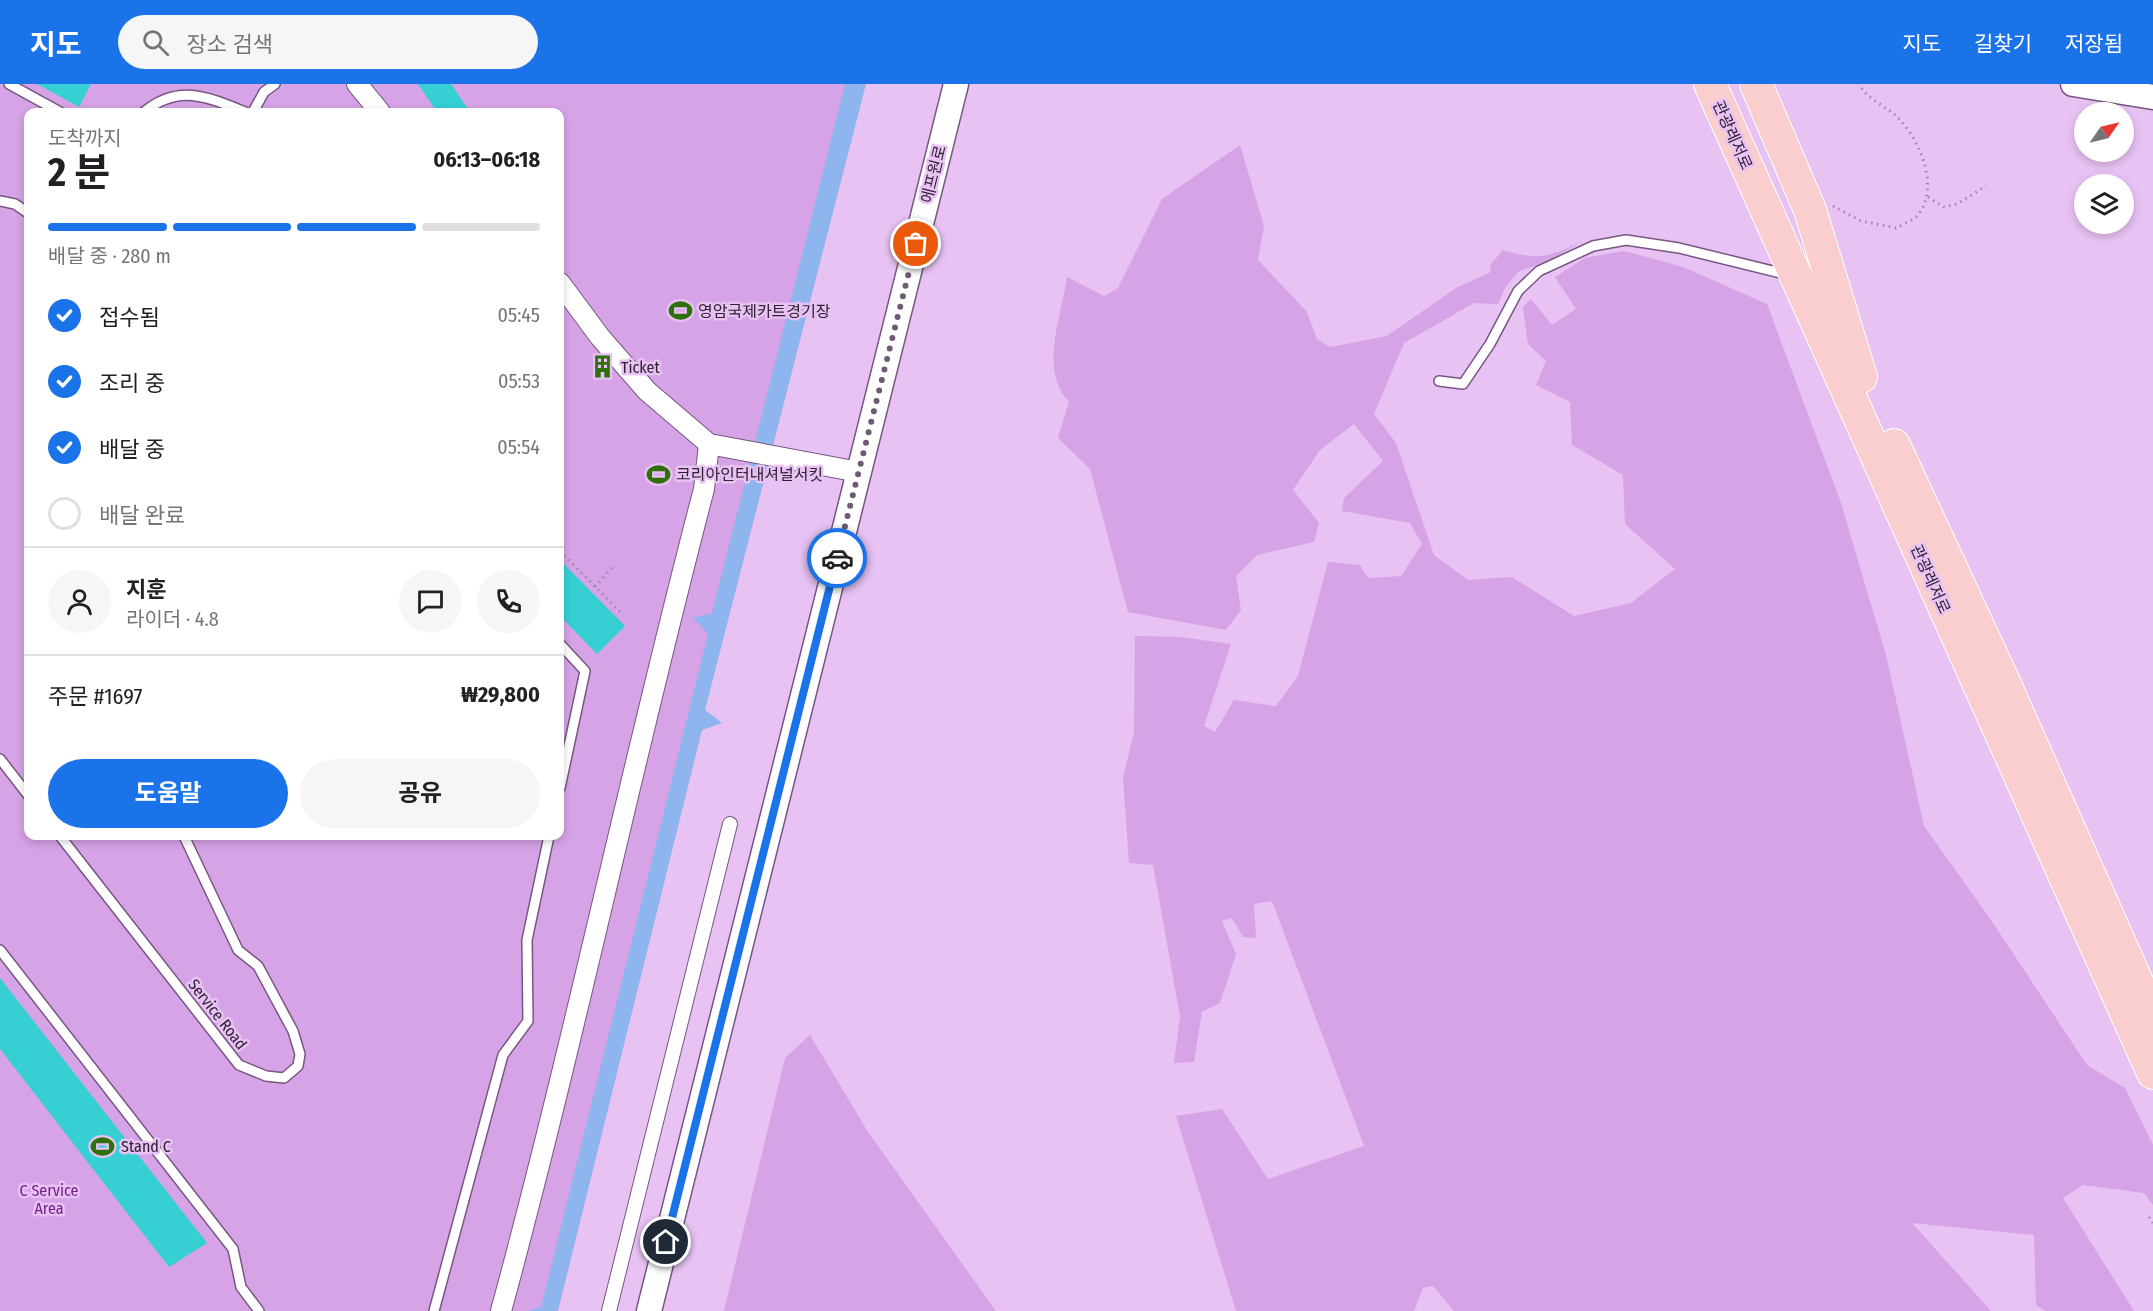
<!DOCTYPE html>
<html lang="ko">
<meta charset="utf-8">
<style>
:root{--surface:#fff;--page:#f6f6f6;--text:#202124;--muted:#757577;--line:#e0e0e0;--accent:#1a73e8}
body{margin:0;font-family:"Fira Sans Condensed","Noto Sans KR",sans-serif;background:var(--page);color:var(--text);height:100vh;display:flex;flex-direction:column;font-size:22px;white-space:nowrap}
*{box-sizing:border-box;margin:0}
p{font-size:20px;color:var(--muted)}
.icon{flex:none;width:33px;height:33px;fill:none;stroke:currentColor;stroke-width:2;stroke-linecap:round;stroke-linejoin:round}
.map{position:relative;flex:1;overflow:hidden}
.side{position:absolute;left:24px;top:24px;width:540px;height:732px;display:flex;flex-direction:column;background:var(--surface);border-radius:12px;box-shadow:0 3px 9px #0003}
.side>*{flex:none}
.needle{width:39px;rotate:56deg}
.tools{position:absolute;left:2074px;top:18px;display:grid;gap:12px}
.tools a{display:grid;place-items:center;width:60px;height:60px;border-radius:50%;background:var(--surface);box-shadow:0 3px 9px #0003;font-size:30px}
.pin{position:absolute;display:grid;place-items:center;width:51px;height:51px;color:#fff;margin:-26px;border:3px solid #fff;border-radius:50%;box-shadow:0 2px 6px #0007}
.courier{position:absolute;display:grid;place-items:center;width:60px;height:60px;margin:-30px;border:4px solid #1a73e8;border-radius:50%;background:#fff;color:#222;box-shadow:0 2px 8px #0007}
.head em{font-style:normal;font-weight:700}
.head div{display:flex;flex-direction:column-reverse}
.head{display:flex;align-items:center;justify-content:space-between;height:102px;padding:0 24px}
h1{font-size:39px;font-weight:700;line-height:45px}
.bar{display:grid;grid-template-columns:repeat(4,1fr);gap:9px 6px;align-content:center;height:72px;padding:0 24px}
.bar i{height:8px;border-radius:4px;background:var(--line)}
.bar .on{background:var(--accent)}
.bar p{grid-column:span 4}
.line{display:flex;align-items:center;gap:15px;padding:0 24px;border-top:2px solid var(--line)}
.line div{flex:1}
.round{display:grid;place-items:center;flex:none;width:63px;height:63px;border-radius:32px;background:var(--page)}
ol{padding:0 24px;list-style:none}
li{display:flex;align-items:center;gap:18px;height:66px}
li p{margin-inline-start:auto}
li .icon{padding:6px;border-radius:50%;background:var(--accent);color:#fff;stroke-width:4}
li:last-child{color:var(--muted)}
li i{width:33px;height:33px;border:3px solid var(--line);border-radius:50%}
.button{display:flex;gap:12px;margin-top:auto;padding:12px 24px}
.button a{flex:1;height:69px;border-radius:36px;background:var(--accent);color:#fff;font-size:24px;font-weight:700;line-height:69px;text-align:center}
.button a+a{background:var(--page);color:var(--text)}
header{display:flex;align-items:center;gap:36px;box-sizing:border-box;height:84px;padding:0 30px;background:var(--accent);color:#fff}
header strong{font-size:28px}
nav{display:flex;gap:33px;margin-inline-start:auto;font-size:21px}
.search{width:420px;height:54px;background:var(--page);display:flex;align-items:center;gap:15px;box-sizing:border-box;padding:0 21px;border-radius:33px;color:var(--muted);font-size:22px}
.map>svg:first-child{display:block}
</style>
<header>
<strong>지도</strong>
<div class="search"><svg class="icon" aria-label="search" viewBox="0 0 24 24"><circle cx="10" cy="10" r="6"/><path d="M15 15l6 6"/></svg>장소 검색</div>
<nav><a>지도</a><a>길찾기</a><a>저장됨</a></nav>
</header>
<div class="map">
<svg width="2153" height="1227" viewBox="0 0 2153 1227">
<rect width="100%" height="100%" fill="#e7c2f3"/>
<path fill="#d6a3e6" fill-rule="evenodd" d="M0,0H854L549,1227H0ZM28,28H560V752H28Z
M1240,61L1264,142L1258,176L1307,228L1317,255L1330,263L1387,252L1456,204L1491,188L1490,181L1503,166C1538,177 1550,173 1582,157L1547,178L1519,187L1505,204L1498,220L1474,219L1404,259L1374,330L1396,359L1434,471L1468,496L1512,493L1574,532L1631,519L1675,485L1625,440L1623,391L1572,361L1570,318L1536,301L1546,277L1528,260L1523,223L1531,215L1552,241L1576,225L1555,193L1585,174L1624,167L1683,183L1767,220L1841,419L1886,571L1924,742L1991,836L2087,981L2125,1004L2153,1061V1121L2144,1109L2083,1101L2063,1114L2134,1227H2046L2036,1221L2034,1151L1912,1139L1991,1227H1454L1433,1202L1423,1204L1414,1227H1236L1176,1032L1222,1025L1268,1095L1364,1062L1272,817L1254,820L1256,854L1243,853L1232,834L1222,837L1236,870L1220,919L1202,928L1194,978L1174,979L1180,932L1153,781L1129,779L1123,694L1134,648L1135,552L1180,553L1231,560L1204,642L1215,648L1234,616L1276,622L1298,592L1328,478L1360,481L1368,494L1401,492L1422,460L1410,439L1342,427L1344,414L1383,377L1354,340L1320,366L1293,406L1319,439L1314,458L1257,471L1236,492L1241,526L1226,546L1128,528L1090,385L1058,354L1069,318C1038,285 1062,232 1067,193L1104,212L1118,204L1162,115Z
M810,951L868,1048L996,1227H724L785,974Z"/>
<path fill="#8eb5ed" d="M845,0H866L705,626L722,639L702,646L558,1227H527L541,1223L708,550L693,534L712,529Z"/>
<path fill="#36cfd4" d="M37,0H91L79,23Z
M418,0H451L470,28H437Z
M602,273L612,287L605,293L595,279Z
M560,476L625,542L597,570L560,532Z
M0,894L207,1159L169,1183L0,965Z"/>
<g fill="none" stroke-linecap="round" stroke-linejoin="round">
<defs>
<path id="service" d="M9,0L60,28
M144,28C178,0 206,12 245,28
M253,28L264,8L275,0
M0,117L15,120L28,129
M1439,297L1463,300L1490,260L1518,207L1539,187L1593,162L1626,156L1679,164L1789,191
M560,560L585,587L560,704
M0,675L28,711
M60,752L239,981L266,992L284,994L298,982L300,970L293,947L258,882L238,866L184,752
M0,866L233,1165L241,1203L259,1227
M434,1227L503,971L528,937L527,856L549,752"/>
<path id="pedestrian" d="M609,1227L730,740"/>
<path id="minor" d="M357,0L380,28
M560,199L600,253L647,307L709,360L859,388
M501,1227C575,955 632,678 704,405L709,360"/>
<path id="tertiary" d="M2073,0L2153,13
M649,1227L956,0"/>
<path id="trunk" d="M1710,0L2153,989
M1756,0L1810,126L1861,293
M1894,361L2004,598L2153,934"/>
</defs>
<use href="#service" stroke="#785682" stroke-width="12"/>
<use href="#pedestrian" stroke="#785682" stroke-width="16"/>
<use href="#minor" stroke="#785682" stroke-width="22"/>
<use href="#tertiary" stroke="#785682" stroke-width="27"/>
<use href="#trunk" stroke="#fff" stroke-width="34"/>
<path stroke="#a386ac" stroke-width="3" stroke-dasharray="1.5 4.5" stroke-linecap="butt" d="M1928,113L1944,123L1957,120L1986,102
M1833,122L1861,137L1896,144C1902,141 1911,137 1916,133C1941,107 1921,58 1900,36C1888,22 1868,17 1859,0
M560,467L621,529
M595,503L614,481
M2149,1133L2153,1139"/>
<use href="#service" stroke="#fff" stroke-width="9"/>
<use href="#pedestrian" stroke="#fff" stroke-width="14"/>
<use href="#minor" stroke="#fff" stroke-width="20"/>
<use href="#tertiary" stroke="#fff" stroke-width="24"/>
<use href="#trunk" stroke="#facece" stroke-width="32"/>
</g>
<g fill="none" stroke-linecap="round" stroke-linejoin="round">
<path stroke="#6f5977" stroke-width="6" stroke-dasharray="0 10.8" d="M837,474L916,160"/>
<path stroke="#1a73e8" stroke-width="8" d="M666,1158L837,474"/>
</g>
<defs>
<symbol id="stadium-bare" viewBox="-9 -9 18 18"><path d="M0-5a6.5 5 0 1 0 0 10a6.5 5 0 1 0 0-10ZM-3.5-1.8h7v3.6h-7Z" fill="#2f700a" stroke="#e7c2f3" stroke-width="2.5" paint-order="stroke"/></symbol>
<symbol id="building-bare" viewBox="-9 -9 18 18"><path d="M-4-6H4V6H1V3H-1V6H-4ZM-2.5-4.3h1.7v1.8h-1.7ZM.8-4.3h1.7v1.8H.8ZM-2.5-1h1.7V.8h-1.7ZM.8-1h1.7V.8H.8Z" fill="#2f700a" stroke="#e7c2f3" stroke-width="2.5" paint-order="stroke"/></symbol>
</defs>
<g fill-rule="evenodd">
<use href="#stadium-bare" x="664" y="210" width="33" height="33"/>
<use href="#building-bare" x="586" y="266" width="33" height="33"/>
<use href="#stadium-bare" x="642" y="374" width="33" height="33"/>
<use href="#stadium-bare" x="86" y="1046" width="33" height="33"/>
</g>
<g text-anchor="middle" stroke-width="5" stroke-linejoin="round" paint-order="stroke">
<g font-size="16" fill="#2f2134" stroke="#e7c2f3">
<text transform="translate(1733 51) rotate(66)" y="6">관광레저로</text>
<text transform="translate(933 90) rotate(-76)" y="6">에프원로</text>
<text transform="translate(1931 495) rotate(66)" y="6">관광레저로</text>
<text transform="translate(218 930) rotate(52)" y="6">Service Road</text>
</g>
<g font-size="16" fill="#2f2134" stroke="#e7c2f3" text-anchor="start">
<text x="698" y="233">영암국제카트경기장</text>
<text x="621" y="289">Ticket</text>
<text x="676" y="396">코리아인터내셔널서킷</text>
<text x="121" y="1068">Stand C</text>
</g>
<g font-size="16" fill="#761c8e" stroke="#e7c2f3">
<text x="49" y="1112">C Service<tspan x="49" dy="18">Area</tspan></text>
</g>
</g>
</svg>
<div class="tools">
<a><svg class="needle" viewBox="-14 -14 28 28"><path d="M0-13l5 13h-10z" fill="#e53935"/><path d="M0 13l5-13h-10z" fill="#757577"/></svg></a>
<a><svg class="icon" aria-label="layers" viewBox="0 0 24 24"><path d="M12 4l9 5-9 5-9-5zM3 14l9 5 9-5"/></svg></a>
</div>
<div class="pin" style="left:916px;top:160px;background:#ea580c"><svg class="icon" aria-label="bag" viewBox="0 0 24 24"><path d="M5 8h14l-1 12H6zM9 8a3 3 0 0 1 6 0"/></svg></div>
<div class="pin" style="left:666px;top:1158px;background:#1f2937"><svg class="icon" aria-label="home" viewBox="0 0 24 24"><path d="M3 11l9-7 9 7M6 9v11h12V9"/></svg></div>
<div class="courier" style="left:837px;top:474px"><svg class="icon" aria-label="car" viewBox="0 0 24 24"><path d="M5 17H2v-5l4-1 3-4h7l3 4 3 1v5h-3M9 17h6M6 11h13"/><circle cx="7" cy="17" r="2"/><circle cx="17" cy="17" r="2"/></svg></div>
<section class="side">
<div class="head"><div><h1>2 분</h1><p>도착까지</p></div><em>06:13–06:18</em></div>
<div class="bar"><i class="on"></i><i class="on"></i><i class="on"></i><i></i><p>배달 중 · 280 m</p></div>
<ol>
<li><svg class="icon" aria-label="check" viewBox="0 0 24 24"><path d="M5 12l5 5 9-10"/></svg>접수됨<p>05:45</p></li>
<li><svg class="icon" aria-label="check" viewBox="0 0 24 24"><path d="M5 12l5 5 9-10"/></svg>조리 중<p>05:53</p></li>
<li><svg class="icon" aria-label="check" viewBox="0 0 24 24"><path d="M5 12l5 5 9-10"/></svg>배달 중<p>05:54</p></li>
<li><i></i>배달 완료</li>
</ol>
<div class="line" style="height:108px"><a class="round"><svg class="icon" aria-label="person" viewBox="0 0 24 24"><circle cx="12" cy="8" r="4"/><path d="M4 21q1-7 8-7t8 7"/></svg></a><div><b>지훈</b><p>라이더 · 4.8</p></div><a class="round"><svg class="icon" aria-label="chat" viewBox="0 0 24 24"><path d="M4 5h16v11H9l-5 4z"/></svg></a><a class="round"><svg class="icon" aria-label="phone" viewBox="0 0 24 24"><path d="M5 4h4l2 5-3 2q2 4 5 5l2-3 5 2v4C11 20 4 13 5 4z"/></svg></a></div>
<div class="line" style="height:78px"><div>주문 #1697</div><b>₩29,800</b></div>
<div class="button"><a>도움말</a><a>공유</a></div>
</section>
</div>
